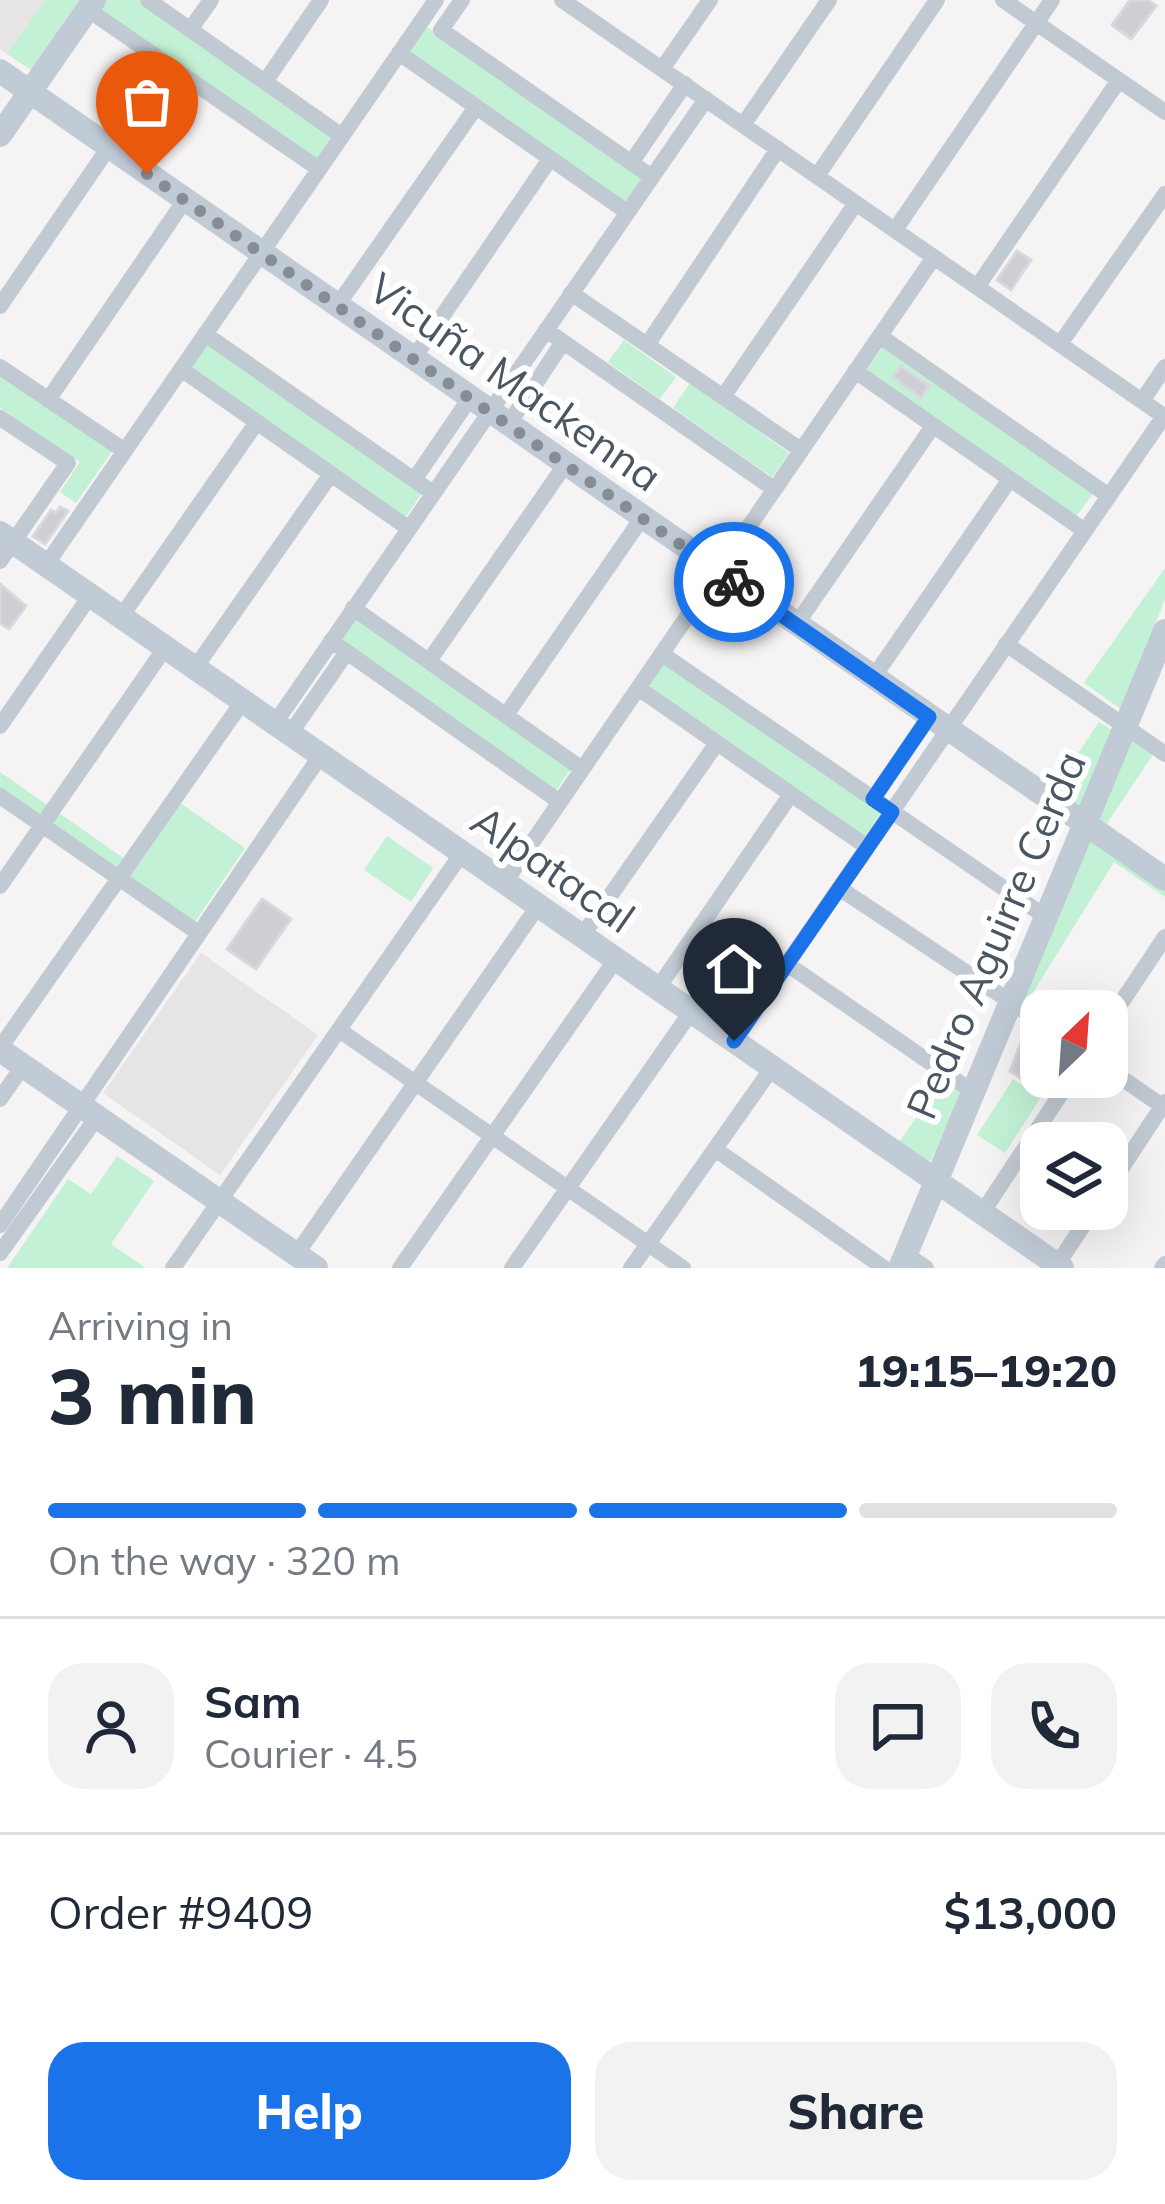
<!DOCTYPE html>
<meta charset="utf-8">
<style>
:root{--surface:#fff;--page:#f2f2f3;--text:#1f2937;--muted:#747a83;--line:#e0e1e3;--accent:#1a73e8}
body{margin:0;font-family:Mulish,sans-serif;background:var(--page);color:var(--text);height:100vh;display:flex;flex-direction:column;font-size:45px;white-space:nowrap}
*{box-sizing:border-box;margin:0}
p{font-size:39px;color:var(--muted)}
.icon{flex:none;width:66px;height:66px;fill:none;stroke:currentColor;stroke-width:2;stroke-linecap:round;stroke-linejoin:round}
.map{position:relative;height:1268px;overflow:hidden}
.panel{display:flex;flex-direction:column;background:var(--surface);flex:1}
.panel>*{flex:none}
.needle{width:78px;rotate:25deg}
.tools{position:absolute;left:1020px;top:990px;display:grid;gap:24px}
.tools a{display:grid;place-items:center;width:108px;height:108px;border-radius:24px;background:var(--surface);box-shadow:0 12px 48px #0002;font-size:60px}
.pin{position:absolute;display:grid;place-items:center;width:102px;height:102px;color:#fff;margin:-123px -51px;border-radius:50% 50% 50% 0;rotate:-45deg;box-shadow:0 0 12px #0007}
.pin .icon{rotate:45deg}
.courier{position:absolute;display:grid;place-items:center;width:120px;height:120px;margin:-60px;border:9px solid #1a73e8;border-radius:50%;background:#fff;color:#222;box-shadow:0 3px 15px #0007}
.overview em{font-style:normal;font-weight:800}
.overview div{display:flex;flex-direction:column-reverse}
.overview{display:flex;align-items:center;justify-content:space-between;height:204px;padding:0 48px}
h1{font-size:78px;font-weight:800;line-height:90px}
.bar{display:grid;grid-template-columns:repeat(4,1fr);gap:18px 12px;align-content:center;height:144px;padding:0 48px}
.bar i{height:15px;border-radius:9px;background:var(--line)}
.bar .current{background:var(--accent)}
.bar p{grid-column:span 4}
.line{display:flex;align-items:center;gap:30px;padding:0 48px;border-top:3px solid var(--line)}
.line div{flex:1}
.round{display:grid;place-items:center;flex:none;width:126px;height:126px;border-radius:36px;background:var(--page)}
.button{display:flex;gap:24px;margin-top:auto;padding:24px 48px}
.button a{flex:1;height:138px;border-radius:36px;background:var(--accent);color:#fff;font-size:48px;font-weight:800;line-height:138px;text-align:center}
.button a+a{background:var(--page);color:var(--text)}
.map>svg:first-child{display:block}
</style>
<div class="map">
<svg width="1165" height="1268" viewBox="0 0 1165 1268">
<rect width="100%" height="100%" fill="#f5f3f3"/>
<path fill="#e6e4e5" d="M0,0H45L7,54L0,49Z
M201,953L318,1035L220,1175L103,1093Z"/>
<path fill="#c3f1d5" d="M45,0H79L31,70L7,54Z
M106,0H141L334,134L316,161L98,10Z
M423,24L643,178L624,204L405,52Z
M204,340L423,492L404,519L186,367Z
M624,340L676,377L660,399L608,362Z
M886,343L1095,491L1075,518L866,370Z
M0,376L113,450L76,503L60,492L80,462L0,408Z
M690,383L789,453L772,477L673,408Z
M1165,568V599L1122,710L1084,683Z
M354,616L571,769L555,792L338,640Z
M666,661L881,812L863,839L648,687Z
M1099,722L1112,730L1082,804L1073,805L1053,791Z
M1128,737L1154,753L1104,828L1095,821Z
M0,772L125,859L118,874L0,791Z
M180,803L245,848L195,922L129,877Z
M387,836L433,868L411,902L364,870Z
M1087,838L1165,887V897L1114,862L1029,999L1020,996Z
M1013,1079L1041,1097L1005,1153L977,1135Z
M941,1080L961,1094L931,1160L924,1164L898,1144Z
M117,1156L154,1181L111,1244L146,1268H7L68,1179L91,1194Z"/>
<path fill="#cdcfd5" stroke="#d7d9de" stroke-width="3" d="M1130,0H1148L1156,6L1131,39L1112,25Z
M1017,251L1031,260L1011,290L997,280Z
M901,366L929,386L921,398L893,377Z
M60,507L68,511L45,544L33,536L51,510L56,513Z
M0,584L26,606L9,629L0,623Z
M262,899L291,919L256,969L227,949Z
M1023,1038L1041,1046V1077H1056L1047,1090L1038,1085L1036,1089L1010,1071Z"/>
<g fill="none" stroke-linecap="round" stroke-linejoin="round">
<path stroke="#c1cad2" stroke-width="16" d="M148,0L342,136
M462,0L441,30L652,177
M562,0L1165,417
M1003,0L1165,112
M87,9L319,169
M190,30L211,0
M399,53L627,212
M662,69L710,0
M265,82L321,0
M743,125L829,0
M631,163L685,84
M817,176L937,0
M895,230L1052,0
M977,287L1119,80
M571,293L801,450
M0,306L109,147
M337,306L476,107
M546,330L774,489
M205,334L433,493
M880,336L1109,496
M1060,344L1165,194
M647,345L778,149
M413,359L550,159
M0,367L125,451
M181,369L408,528
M855,371L1085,531
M723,397L856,203
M48,400L185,200
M1142,401L1165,367
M0,418L68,463L0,561
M508,425L563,342
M414,480L470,398
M46,565L436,0
M353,608L582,769
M121,617L257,422
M796,625L933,426
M331,641L560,802
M1006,644L1165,754
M662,654L1046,917
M429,661L565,465
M195,668L331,474
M873,678L1010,479
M638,688L867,847
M506,715L642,518
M275,723L706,99
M0,726L90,596
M290,734L347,652
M0,796L197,932
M873,799L929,717
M505,882L934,257
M0,886L165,648
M839,888L1041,1022
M582,936L717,743
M787,964L973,1092
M658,988L791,794
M1107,1024L1165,937
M339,1030L683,1268
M734,1041L1164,416
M0,1048L243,701
M1107,1068L1165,1108
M0,1099L23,1066
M715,1149L884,1268
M1107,1190L1165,1102
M982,1213L1072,1077
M0,1225L321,755
M0,1253L97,1117
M905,1254L926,1268
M296,1255L538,906
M1057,1265L1094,1209
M173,1268L462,853
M400,1268L616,959
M512,1268L691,1012
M631,1268L772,1068
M1162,1268L1165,1264"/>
<path stroke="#c1cbd6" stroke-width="24" d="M0,71L1165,879
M0,135L94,0
M0,533L1062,1268
M0,1050L316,1268
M900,1268L1165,631"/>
</g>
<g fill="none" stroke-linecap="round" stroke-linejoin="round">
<path stroke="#868d94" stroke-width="12" stroke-dasharray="0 21.6" d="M147,174L734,582"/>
<path stroke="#1a73e8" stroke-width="15" d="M734,1041L892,812L873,799L929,717L734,582"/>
</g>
<g text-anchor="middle" stroke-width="12" stroke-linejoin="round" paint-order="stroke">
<g font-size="42" fill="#4a5661" stroke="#fff">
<text transform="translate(515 382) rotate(35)" y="15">Vicuña Mackenna</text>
<text transform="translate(553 869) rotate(35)" y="15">Alpatacal</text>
<text transform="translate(996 935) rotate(-67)" y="15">Pedro Aguirre Cerda</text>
</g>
</g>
</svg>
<div class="tools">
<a><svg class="needle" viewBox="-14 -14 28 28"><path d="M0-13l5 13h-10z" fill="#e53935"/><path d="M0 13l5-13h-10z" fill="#747a83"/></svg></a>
<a><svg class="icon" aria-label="layers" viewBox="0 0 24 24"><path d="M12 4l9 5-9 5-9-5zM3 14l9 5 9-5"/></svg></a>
</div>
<div class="pin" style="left:147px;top:174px;background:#ea580c"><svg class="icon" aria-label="bag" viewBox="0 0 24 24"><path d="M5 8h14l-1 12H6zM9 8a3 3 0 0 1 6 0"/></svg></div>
<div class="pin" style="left:734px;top:1041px;background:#1f2937"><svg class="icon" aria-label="home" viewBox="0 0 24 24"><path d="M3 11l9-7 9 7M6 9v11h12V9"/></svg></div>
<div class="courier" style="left:734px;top:582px"><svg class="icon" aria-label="bike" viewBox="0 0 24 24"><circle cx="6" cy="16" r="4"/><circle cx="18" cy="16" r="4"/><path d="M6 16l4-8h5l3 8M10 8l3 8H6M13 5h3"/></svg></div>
</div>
<section class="panel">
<div class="overview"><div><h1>3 min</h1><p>Arriving in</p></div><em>19:15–19:20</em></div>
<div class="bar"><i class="current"></i><i class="current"></i><i class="current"></i><i></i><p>On the way · 320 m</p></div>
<div class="line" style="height:216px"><a class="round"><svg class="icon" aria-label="person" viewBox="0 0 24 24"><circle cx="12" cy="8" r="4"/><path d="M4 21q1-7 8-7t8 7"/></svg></a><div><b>Sam</b><p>Courier · 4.5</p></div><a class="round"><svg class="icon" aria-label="chat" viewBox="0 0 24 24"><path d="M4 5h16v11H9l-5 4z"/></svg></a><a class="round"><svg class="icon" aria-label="phone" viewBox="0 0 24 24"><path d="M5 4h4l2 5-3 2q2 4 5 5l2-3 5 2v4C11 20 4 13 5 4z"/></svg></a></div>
<div class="line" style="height:156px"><div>Order #9409</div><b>$13,000</b></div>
<div class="button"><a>Help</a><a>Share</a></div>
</section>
